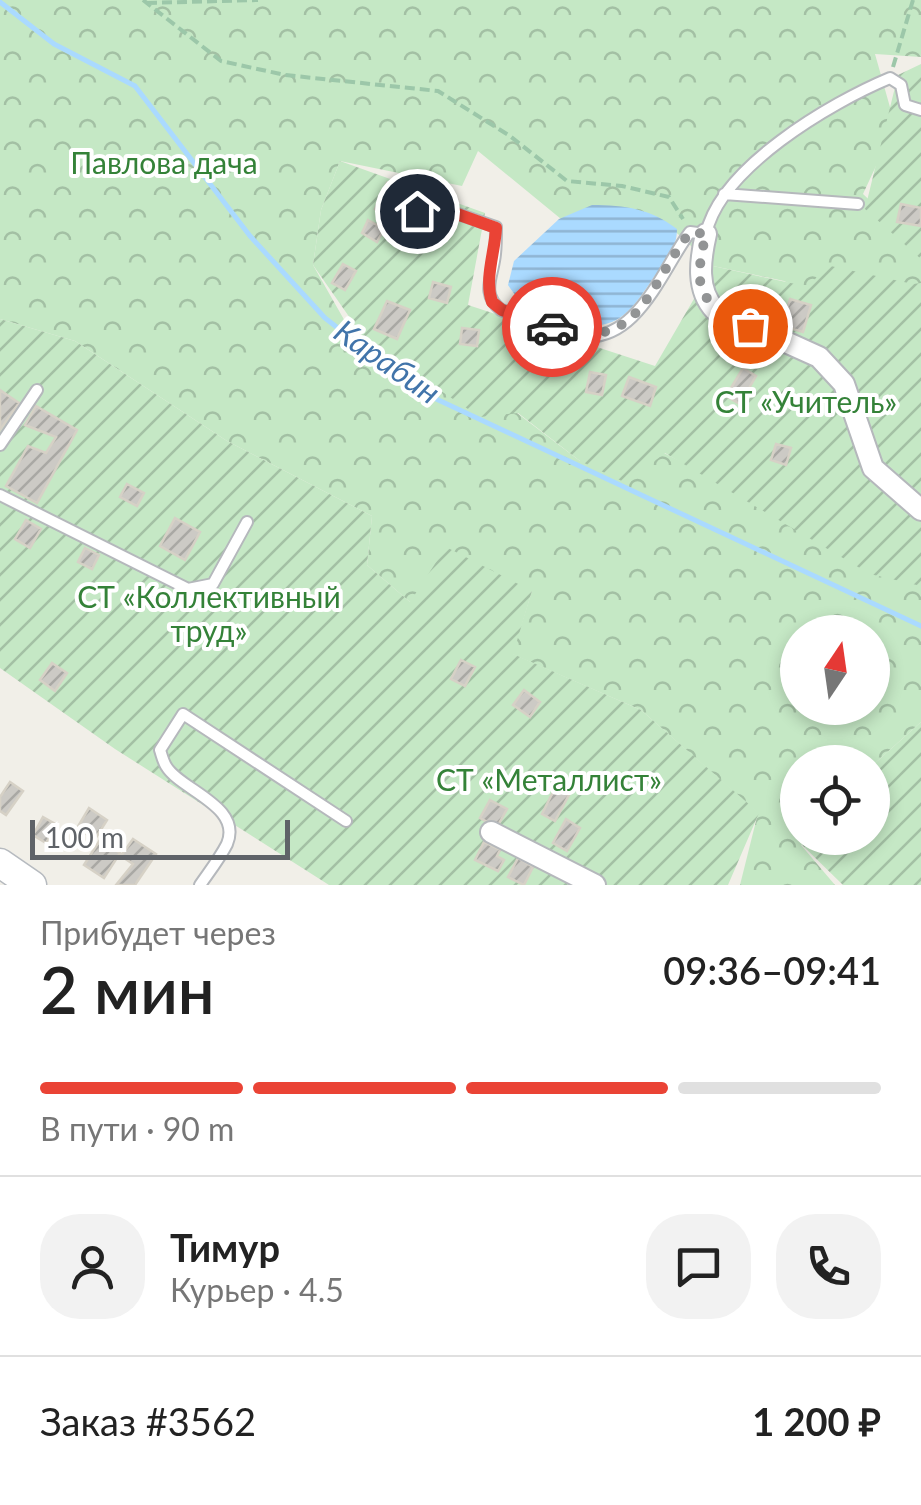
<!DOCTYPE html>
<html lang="ru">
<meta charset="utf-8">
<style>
:root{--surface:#fff;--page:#f2f2f2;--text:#222;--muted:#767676;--line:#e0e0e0;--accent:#ea4335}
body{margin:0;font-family:Lato,sans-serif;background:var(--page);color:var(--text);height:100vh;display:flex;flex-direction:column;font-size:38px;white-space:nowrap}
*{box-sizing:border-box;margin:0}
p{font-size:32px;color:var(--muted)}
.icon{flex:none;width:55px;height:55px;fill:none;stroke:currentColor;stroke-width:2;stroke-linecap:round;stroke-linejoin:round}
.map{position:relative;height:885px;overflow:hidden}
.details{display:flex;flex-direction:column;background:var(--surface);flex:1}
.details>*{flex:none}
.needle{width:65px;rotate:13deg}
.buttons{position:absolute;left:780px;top:615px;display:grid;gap:20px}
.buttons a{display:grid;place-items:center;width:110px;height:110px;border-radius:50%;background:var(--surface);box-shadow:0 5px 15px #0003;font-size:50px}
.scale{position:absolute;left:30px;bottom:25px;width:260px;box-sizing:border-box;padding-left:10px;border:5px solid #5f6368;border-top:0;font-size:28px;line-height:35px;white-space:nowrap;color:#5f6368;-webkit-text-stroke:8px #fff;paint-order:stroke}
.pin{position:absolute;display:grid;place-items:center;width:85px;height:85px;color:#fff;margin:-42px;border:5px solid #fff;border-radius:50%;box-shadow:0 2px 10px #0007}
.courier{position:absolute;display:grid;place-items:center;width:100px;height:100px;margin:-50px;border:8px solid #ea4335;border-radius:50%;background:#fff;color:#222;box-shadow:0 2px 12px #0007}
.overview em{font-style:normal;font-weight:600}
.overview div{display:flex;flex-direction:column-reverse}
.overview{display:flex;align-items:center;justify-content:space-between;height:170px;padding:0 40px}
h1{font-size:65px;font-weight:600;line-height:75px}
.bar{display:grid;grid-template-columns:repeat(4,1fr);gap:15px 10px;align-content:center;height:120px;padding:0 40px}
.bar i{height:12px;border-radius:8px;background:var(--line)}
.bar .active{background:var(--accent)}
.bar p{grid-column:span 4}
.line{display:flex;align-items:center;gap:25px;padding:0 40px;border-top:2px solid var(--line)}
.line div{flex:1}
.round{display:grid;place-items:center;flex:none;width:105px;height:105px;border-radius:40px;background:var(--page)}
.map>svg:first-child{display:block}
</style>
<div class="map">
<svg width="921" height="885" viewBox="0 0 921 885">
<defs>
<pattern id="forest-crowns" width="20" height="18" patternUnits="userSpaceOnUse" patternTransform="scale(2.5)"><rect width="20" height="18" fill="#c5e8c5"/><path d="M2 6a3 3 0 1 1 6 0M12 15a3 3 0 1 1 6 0" fill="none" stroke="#a3c0a4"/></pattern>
<pattern id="garden-furrows" width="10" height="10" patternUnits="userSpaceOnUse" patternTransform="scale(2.5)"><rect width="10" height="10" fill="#c5e8c5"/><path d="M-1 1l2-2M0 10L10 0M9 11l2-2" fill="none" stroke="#a3c0a4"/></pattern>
<pattern id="water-rules" width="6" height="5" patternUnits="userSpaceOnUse" patternTransform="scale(2.5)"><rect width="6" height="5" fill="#aadaff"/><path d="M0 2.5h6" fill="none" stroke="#8eb4d2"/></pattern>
<pattern id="building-hatch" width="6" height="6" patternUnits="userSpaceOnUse" patternTransform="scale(2.5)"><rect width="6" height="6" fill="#cccac5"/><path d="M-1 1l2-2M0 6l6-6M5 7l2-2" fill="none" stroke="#a9a8a4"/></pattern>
</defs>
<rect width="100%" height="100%" fill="#f1efe8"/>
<path fill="url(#forest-crowns)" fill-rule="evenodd" d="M0,0H921V57L875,54L895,125L863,194L901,230L921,238V325L818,298L784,281L713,266L668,225L572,228L478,151L462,186L340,161L321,210L313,265L363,353L405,352L517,413L580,461L664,453L921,581V722L873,765L798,762V838H807L801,845L835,885H740L758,813L641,710L512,654L532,591L410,602L367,565L372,516L227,441L75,341L0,319ZM798,632H872V708H798Z"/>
<path fill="url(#garden-furrows)" d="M921,64V259L865,209L898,75Z
M340,161L485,213L468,305L655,366L713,266L809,287L826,265L913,284L921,283V586L870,574L665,453L626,483L580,461L518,413L480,417L366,341L313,265L321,210Z
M0,319L75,341L227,441L372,516L367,565L410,602L446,547L532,591L513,654L641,710L759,813L728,885H329L115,749L0,668Z
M921,722V885H843L801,844L807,838H872L873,765Z"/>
<path fill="url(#water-rules)" d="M592,205C625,205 651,209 677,229C677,248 666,261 654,277C643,293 630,315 612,322C575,336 528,317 508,285L514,261L559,219Z"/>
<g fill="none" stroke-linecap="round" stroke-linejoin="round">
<path stroke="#aadaff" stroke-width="5" d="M0,2L54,44L135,86L250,236L325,318L417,390L921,626"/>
</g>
<path fill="url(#building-hatch)" stroke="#d6d1c6" stroke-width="2.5" d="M387,183L410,194L398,219L375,209Z
M901,204L921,208V226L897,222Z
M368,220L384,229L377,242L362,233Z
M343,264L356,271L345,290L332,283Z
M433,282L451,287L447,303L429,298Z
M727,293L757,307L750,322L720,308Z
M790,299L811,305L803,332L782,326Z
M387,301L410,310L397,339L374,329Z
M724,326L745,337L735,357L714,346Z
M462,328L479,330L477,346L460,344Z
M524,343L542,348L537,364L519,359Z
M743,368L756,376L740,404L726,396Z
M590,372L606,375L602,395L586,392Z
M629,377L656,387L650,406L622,396Z
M0,390L19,403L0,430Z
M36,406L77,430L37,503L6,486L28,446L46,453L56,437L25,425Z
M776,444L791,448L786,465L771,460Z
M127,484L144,493L137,506L120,497Z
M175,518L200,532L185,560L160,546Z
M26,520L41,529L30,548L15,539Z
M85,548L99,555L92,569L78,562Z
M461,660L475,667L465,686L451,679Z
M52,663L67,673L55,691L40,680Z
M524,690L540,702L530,717L513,705Z
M10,782L23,791L6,815L0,811V797Z
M556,786L570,793L555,821L542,814Z
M490,800L507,809L497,827L480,818Z
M89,808L107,820L95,839L77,828Z
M43,817L57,825L46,843L33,835Z
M566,819L580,828L567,851L553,843Z
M133,839L156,854L135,885H116L133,864L121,856Z
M100,840L120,853L104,878L84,865Z
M484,842L500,850L497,856L504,860L498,871L475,860Z
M518,858L533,867L524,885L508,877Z"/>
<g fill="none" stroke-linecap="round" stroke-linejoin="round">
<defs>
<path id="lane" d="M724,194L858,204
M417,211L432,205L496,227C496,236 496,245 495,254C493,277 480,293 501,310C526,318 551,330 576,335C636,348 662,269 690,232L706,234C720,168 830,103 890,78L901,85L905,105L921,110
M0,445L37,390
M0,495L188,589L213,584L247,522
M200,885C209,872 220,858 227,844C243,806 180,790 166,766C163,761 162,756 160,750L183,714L346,821"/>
<path id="street" d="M706,234C700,260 696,290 715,310L819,357L844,384L873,468L921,510
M491,832L595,885"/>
<path id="secondary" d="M0,863L32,885"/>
</defs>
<use href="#lane" stroke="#b5b8bc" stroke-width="14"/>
<use href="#street" stroke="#b5b8bc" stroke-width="24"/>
<use href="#secondary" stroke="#b6babf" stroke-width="31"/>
<path stroke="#9cc7a9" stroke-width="4" stroke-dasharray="10 5" stroke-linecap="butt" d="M143,0L221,61L285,75L438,91L510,136L567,181L622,186L669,197L683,219
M147,3L258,0
M893,67L913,0"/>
<use href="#lane" stroke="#fff" stroke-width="10"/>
<use href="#street" stroke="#fff" stroke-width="20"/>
<use href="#secondary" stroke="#fff" stroke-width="28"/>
</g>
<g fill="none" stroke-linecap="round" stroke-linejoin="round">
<path stroke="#929495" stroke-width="10" stroke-dasharray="0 18" d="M552,327C639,356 648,286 690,232L706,234C692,291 699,303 750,326"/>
<path stroke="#ea4335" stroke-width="12" d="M417,211L432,205L496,228C495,252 484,279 492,302L502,310L552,327"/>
</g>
<g text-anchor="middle" stroke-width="8" stroke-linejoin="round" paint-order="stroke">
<g font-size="30" fill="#348238" stroke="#fff">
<text x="164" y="174">Павлова дача</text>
<text x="806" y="413">СТ «Учитель»</text>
<text x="209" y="608">СТ «Коллективный<tspan x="209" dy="34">труд»</tspan></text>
<text x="549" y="791">СТ «Металлист»</text>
</g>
<g font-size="32" font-style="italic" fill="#4174aa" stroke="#fff">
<text transform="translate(387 362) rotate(35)" y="11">Карабин</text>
</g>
</g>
</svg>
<div class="buttons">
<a><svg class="needle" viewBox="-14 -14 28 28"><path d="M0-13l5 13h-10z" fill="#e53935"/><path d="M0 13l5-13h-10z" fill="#767676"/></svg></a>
<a><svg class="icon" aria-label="locate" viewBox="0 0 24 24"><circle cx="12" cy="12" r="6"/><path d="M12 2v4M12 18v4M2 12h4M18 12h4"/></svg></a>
</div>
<div class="scale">100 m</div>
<div class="pin" style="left:750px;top:326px;background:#ea580c"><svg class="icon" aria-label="bag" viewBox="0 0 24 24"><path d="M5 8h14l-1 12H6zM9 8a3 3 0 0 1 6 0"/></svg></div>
<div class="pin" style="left:417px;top:211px;background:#1f2937"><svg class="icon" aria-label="home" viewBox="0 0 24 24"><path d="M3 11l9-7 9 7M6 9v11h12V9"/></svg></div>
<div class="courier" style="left:552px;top:327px"><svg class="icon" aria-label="car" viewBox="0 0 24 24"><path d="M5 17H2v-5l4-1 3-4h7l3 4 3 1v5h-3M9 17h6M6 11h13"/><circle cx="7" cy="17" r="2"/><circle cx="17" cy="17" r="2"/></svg></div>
</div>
<section class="details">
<div class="overview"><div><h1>2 мин</h1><p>Прибудет через</p></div><em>09:36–09:41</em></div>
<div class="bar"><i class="active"></i><i class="active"></i><i class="active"></i><i></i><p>В пути · 90 m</p></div>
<div class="line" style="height:180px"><a class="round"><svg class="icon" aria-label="person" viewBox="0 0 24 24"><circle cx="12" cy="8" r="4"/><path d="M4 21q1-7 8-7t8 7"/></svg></a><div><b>Тимур</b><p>Курьер · 4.5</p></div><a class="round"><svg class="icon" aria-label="chat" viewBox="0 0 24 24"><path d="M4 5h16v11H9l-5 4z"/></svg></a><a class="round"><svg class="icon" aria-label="phone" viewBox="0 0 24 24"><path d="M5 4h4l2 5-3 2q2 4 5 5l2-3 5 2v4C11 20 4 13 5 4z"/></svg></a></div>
<div class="line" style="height:130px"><div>Заказ #3562</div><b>1 200 ₽</b></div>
</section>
